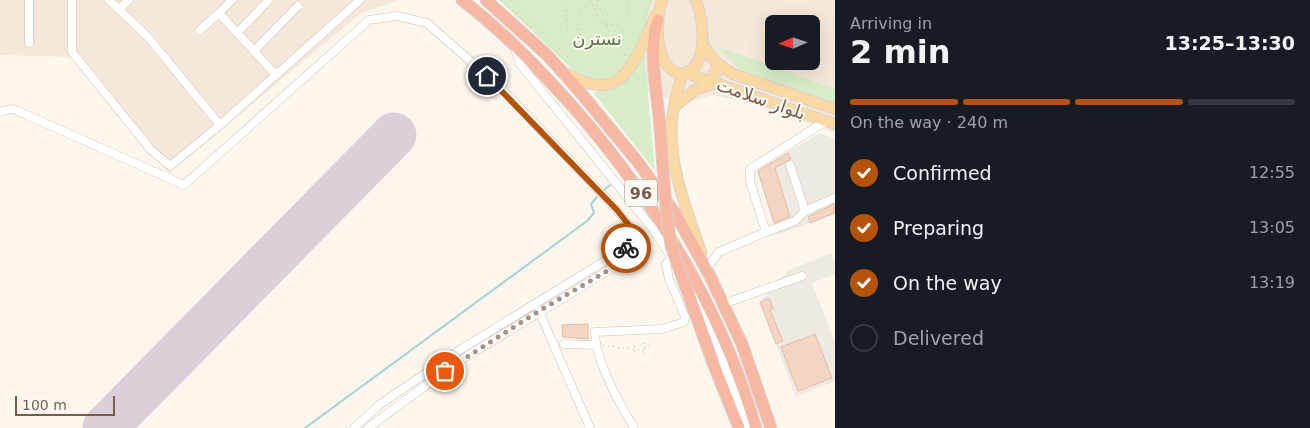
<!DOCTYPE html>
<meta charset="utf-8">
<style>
:root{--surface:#171b24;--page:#20242c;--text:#f1f3f6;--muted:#9ea1a6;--line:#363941;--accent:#b45309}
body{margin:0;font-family:"DejaVu Sans","Noto Naskh Arabic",sans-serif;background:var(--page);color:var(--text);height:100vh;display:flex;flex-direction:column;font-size:19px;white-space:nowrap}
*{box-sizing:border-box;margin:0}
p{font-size:16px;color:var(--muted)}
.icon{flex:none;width:28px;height:28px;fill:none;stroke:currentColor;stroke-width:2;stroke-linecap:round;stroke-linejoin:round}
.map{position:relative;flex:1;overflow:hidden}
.panel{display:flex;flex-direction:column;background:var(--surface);width:475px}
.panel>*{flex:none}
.needle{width:32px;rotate:267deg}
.controls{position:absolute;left:765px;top:15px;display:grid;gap:10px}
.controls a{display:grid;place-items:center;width:55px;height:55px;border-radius:8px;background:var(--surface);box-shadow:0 5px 20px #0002;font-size:25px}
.scale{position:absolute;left:15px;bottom:12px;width:100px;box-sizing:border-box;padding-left:5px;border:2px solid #7a5c4d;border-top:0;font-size:14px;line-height:18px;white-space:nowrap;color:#7a5c4d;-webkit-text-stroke:4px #fffaf3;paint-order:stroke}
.pin{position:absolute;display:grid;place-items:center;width:42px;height:42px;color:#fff;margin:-21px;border:2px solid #fff;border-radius:50%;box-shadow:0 1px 5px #0007}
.courier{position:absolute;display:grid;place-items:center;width:50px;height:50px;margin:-25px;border:4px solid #b45309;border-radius:50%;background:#fff;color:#222;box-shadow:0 1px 6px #0007}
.overview em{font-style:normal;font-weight:600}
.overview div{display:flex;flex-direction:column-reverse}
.overview{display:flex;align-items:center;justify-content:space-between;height:85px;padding:0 15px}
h1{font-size:32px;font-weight:600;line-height:38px}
.bar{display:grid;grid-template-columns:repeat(4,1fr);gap:8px 5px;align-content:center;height:60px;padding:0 15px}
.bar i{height:6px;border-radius:4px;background:var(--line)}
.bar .selected{background:var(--accent)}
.bar p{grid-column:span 4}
ol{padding:0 15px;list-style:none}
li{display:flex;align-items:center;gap:15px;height:55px}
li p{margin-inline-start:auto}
li .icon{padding:5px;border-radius:50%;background:var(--accent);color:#fff;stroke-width:4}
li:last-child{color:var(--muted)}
li i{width:28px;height:28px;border:2px solid var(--line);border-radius:50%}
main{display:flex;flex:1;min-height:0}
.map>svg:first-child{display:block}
</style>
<main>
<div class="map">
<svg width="835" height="428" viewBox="0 0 835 428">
<rect width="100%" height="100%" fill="#fdf6ec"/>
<path fill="#f5e8da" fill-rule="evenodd" d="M0,0H398L360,14L169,173L72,57L0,55Z
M546,0H835V133L751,103L713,95L693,101L659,98L641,89L576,35ZM774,24H811V61H774Z"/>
<path fill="#efe9e4" d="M820,133L835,139V213L777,235L757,170Z
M831,253L835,264V274L812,283L835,343V381L796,397L760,302L789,270Z"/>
<path fill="#d8ecc9" d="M499,0H652C644,25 639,62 614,77C609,81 600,81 595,82L574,71Z
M716,46L835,89V104L739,69Z
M644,51L655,171L593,92C623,89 633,78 644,51Z"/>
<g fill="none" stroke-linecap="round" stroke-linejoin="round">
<path stroke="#a5d3da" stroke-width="2" d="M603,191L610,185
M305,428L587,221L594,213L591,204L597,197"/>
<path stroke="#dbcfda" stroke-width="45" d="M105,428L394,135"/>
</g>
<path fill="#f3d5c3" stroke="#e6bba3" d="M788,153L791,159L775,168L790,217L774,223L758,171Z
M835,204V213L810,223L808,217Z
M769,298L773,309L770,310L783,341L776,344L760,302Z
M588,324V339L563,337L562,325Z
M815,334L832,378L798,391L781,347Z"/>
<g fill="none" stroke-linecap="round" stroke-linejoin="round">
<defs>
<path id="minor" d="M29,0V43
M72,0V52L151,150L170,166L220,125
M109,0L148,37L220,125L360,0
M119,9L129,0
M219,13L232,0
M200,30L219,13L276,75
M237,33L269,0
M514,46L520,64L653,229L672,259
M254,51L298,6
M0,112L11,109L18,111L184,185L369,20L397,16L427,23L501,88L617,210L639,238L626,248L629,254L626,260L459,361L368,428
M805,211L835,198
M766,232L795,221L805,211L790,165
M706,270L719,252L766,232L750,181V169L826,121
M689,285L722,359L748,428
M723,304L802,276
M539,311L590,428
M564,344L595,345
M633,426C618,401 595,360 595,332L662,329L684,322L685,317L669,279L666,264L671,258
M354,428L379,405L463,348L626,248"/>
<path id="major" d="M662,0C655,20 654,71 682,74C710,68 704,20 696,0
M702,44L715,62L733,74L835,109
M566,73C624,110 636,56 656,15
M686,73L835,124
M682,74C678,89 673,104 672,120C668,165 687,210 701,252
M674,107L695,90L715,83L714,73L721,68"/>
<path id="highway" d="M462,0C504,32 539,69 574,108C656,202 721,308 756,428
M486,0L547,55L575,86L637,161L675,213L710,276L742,344L771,428
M658,20C647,48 658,97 660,128
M713,363L739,428"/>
</defs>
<use href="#minor" stroke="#d1beb0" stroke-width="9"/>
<use href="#major" stroke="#dad1cd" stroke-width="12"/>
<use href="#highway" stroke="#dad1cd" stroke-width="13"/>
<path stroke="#d9b8a5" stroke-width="1" stroke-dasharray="1 4" stroke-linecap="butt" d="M501,0L532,28
M510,0L581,70
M590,0L595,9H604L609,17L605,24L620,48
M598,0C583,33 640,34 626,0
M644,21L651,0
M583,39C573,26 578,10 590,1
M561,48C582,37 611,34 626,57
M556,53C569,39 571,16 561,0
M644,343L645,356H647
M603,345L644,351
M634,346L635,356
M645,347H649V344"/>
<use href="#minor" stroke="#fff" stroke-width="8"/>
<use href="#major" stroke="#fbd9a5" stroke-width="10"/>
<use href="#highway" stroke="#f7b7a3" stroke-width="11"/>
<defs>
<path id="highway-bridge" d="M660,128L666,207L671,246L713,363"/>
</defs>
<use href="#highway-bridge" stroke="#dad1cd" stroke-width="13" stroke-linecap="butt"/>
<use href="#highway-bridge" stroke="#f7b7a3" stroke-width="11"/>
</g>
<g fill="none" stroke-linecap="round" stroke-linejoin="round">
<path stroke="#a89285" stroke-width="5" stroke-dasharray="0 9" d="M445,371L539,311L626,260L629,254L626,248"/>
<path stroke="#b45309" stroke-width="6" d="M487,76L617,210L639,238L626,248"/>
</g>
<g text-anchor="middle" stroke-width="4" stroke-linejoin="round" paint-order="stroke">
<rect fill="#fffaf3" stroke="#a28b7f" stroke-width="1" x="625" y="179.5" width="32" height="27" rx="4"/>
<g font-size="16" font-weight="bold" fill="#7a5c4d">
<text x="641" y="199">96</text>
</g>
<g font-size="18" fill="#537a41" stroke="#fffaf3">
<text x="597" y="45">نسترن</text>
</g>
<g font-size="18" fill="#7a5c4d" stroke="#fffaf3">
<text transform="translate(761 99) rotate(19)" y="6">بلوار سلامت</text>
</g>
</g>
</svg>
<div class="controls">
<a><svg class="needle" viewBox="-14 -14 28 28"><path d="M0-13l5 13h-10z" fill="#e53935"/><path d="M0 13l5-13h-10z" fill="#9ea1a6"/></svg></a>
</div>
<div class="scale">100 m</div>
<div class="pin" style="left:445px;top:371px;background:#ea580c"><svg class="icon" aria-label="bag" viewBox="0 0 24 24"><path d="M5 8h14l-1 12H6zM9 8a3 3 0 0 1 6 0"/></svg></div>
<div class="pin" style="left:487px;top:76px;background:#1f2937"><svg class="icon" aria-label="home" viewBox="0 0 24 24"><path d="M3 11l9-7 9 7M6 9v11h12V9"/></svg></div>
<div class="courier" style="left:626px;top:248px"><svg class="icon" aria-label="bike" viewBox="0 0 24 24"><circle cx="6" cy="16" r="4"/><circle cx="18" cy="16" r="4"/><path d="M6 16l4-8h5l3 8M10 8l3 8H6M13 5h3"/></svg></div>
</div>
<section class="panel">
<div class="overview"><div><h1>2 min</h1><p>Arriving in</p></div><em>13:25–13:30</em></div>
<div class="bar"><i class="selected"></i><i class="selected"></i><i class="selected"></i><i></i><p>On the way · 240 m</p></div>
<ol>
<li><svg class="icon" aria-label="check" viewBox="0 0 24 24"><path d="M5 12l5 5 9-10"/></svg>Confirmed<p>12:55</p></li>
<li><svg class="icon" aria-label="check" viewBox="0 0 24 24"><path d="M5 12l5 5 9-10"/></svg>Preparing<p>13:05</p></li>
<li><svg class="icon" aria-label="check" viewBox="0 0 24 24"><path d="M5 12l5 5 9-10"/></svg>On the way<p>13:19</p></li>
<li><i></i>Delivered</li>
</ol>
</section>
</main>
